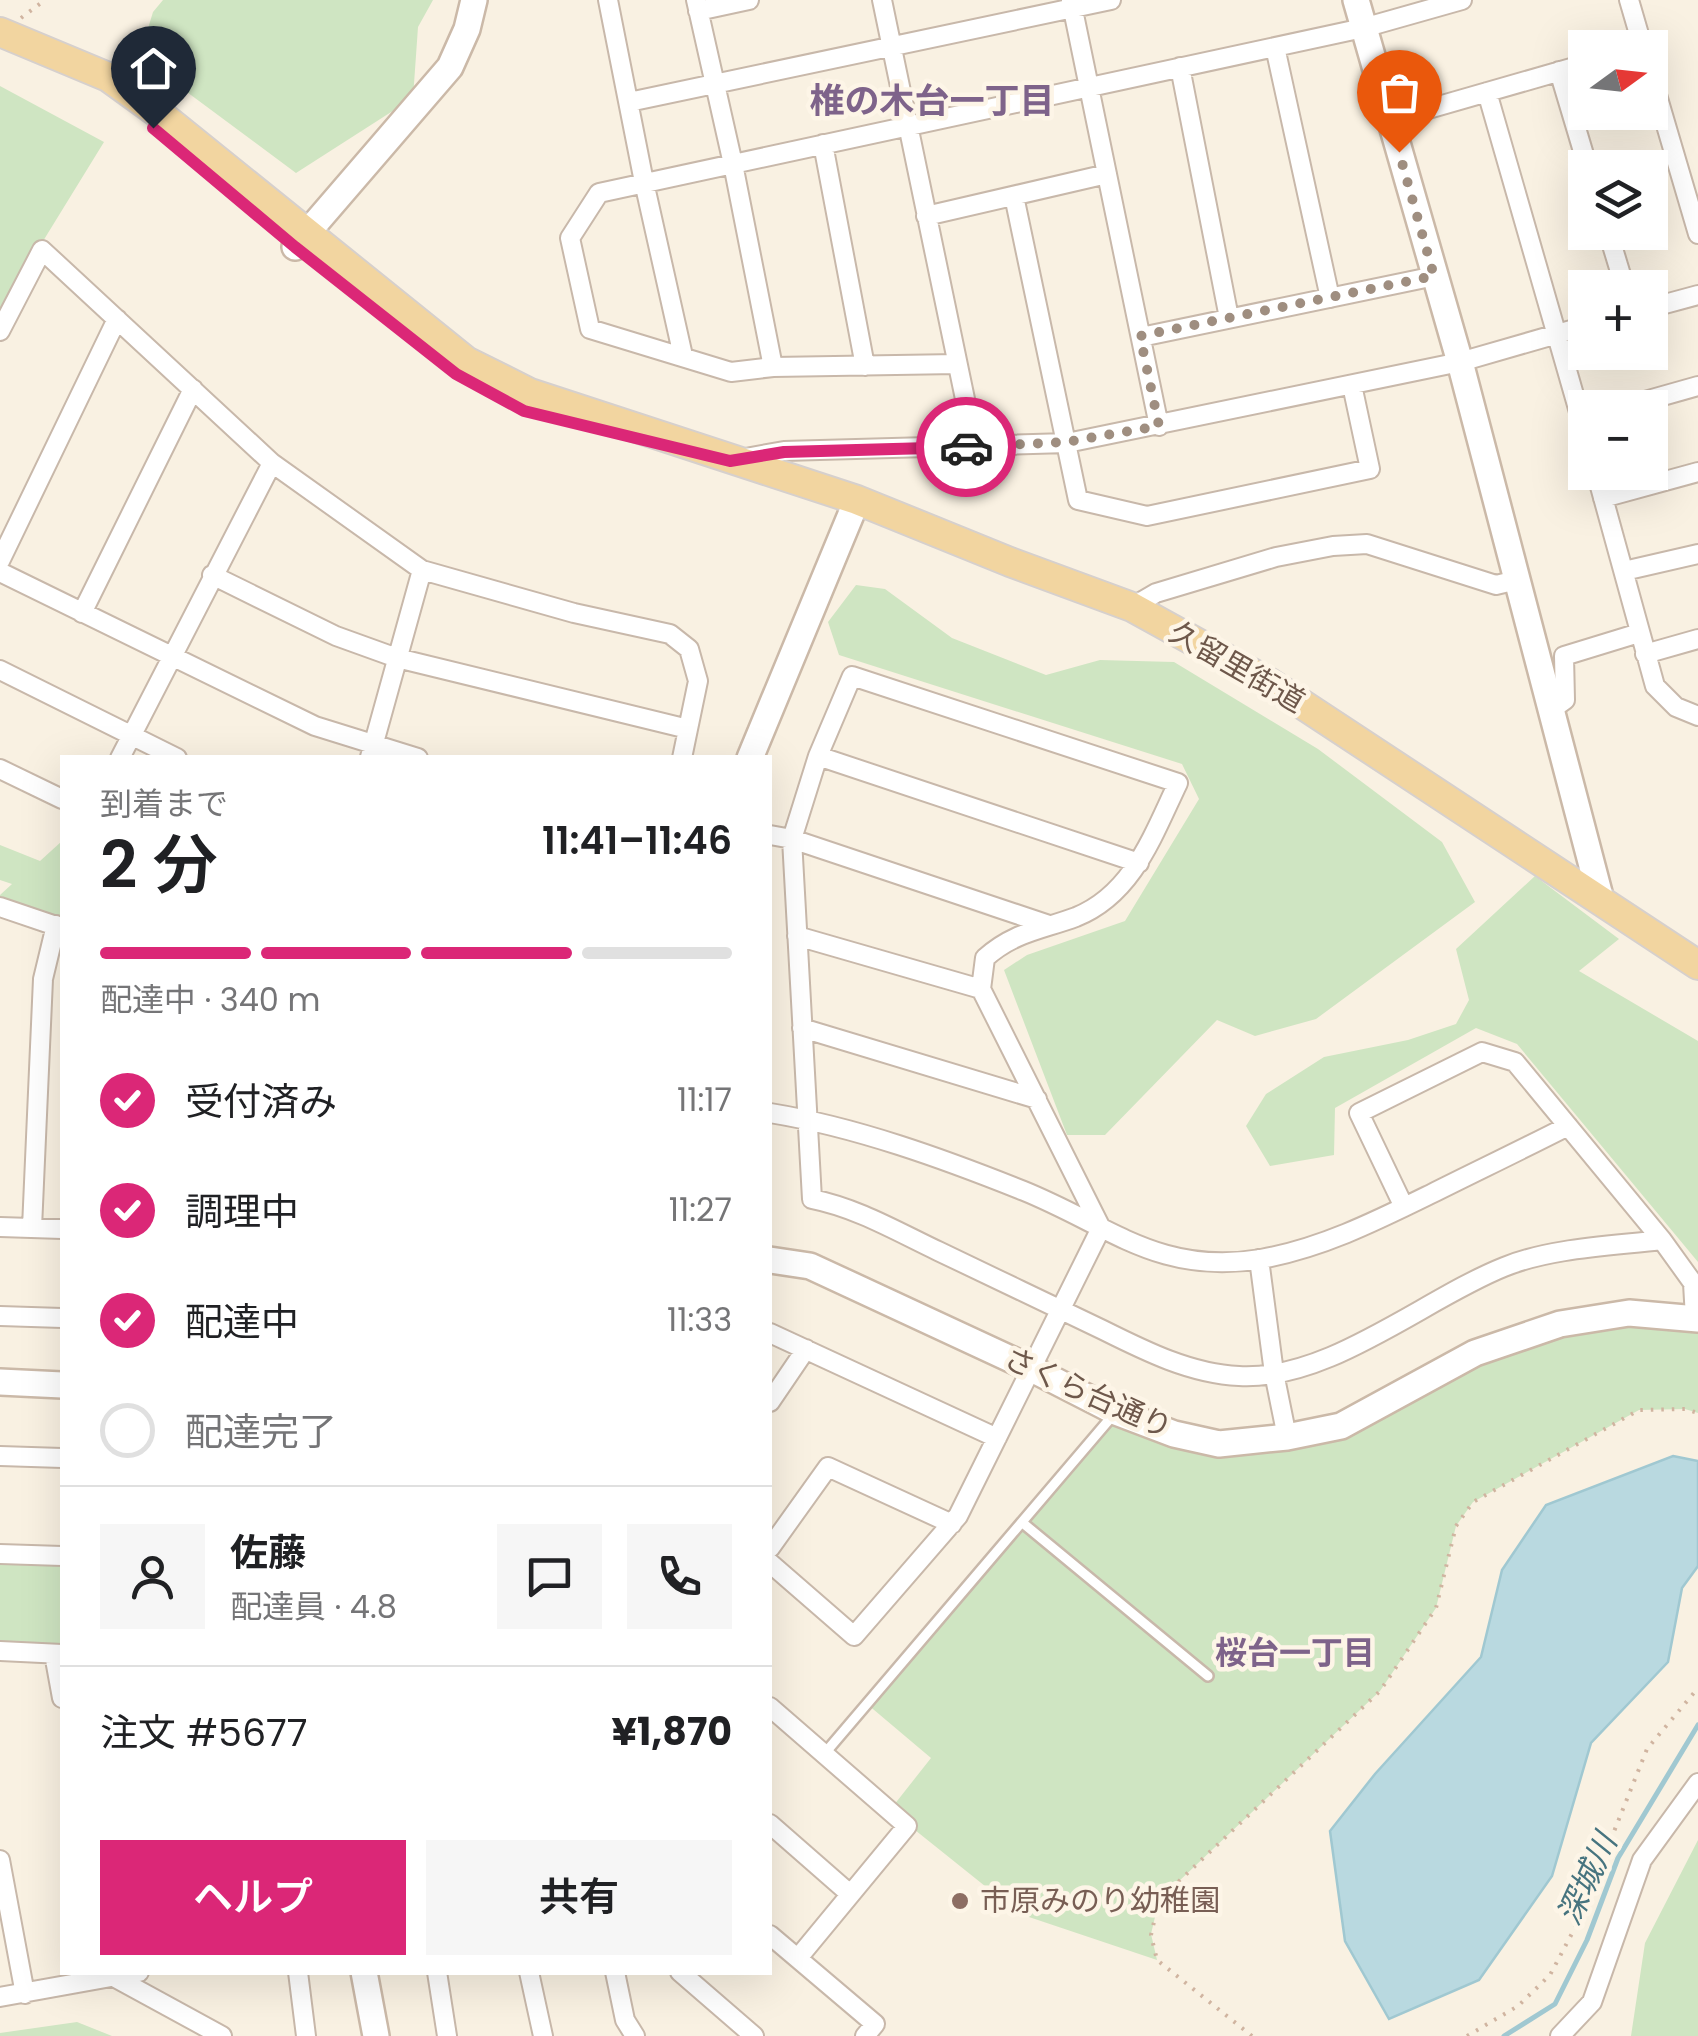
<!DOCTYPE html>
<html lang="ja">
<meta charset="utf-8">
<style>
:root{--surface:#fff;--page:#f6f6f6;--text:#202124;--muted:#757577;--line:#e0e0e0;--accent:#db2777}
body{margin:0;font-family:Poppins,"Noto Sans JP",sans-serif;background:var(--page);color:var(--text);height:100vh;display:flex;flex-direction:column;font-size:38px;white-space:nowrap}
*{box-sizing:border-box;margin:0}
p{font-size:32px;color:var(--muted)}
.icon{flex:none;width:55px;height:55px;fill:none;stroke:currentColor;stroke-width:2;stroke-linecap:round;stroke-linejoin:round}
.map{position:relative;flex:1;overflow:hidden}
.side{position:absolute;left:60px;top:755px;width:712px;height:1220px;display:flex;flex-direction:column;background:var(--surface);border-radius:0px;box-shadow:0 10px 40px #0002}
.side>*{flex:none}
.needle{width:65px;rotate:75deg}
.tools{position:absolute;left:1568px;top:30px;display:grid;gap:20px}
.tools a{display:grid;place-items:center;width:100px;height:100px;border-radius:0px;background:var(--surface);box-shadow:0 10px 40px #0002;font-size:50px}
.pin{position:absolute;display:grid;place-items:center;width:85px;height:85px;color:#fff;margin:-102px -42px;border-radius:50% 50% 50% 0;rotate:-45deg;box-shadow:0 0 10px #0007}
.pin .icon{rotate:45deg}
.courier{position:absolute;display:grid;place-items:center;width:100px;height:100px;margin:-50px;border:8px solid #db2777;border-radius:50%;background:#fff;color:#222;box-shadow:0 2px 12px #0007}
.head em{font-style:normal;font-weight:600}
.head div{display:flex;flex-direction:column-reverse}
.head{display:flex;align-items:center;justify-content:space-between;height:170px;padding:0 40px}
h1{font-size:65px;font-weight:600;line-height:75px}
.bar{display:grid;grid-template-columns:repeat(4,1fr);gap:15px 10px;align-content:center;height:120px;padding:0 40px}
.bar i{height:12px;border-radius:8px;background:var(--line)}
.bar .current{background:var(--accent)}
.bar p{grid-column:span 4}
.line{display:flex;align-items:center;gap:25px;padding:0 40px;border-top:2px solid var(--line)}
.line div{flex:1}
.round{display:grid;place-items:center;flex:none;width:105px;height:105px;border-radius:0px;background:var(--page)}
ol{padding:0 40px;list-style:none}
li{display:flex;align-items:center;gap:30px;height:110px}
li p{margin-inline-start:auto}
li .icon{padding:10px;border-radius:50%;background:var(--accent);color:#fff;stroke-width:4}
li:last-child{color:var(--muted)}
li i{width:55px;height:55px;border:5px solid var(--line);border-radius:50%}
.button{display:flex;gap:20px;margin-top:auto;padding:20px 40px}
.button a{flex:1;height:115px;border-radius:0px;background:var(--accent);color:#fff;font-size:40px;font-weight:600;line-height:115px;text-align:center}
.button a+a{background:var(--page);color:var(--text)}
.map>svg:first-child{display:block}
</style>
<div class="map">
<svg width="1698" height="2036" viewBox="0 0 1698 2036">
<rect width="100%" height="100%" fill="#f9f1e2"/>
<path fill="#cfe5c2" d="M163,0H433L418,27L413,98L296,173L168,78L142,48L153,12Z
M0,86L104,142L0,311Z
M856,585L885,589L952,638L1046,675L1100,660L1174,662L1318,749L1442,842L1475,902L1316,1019L1255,1036L1217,1020L1105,1135H1067L1004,970L1027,955L1125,921L1199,799L1182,764L839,655L828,622Z
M62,841V928L0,907V895L12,884L0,880V845L40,861Z
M1535,876L1619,939L1579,971L1698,1041V1262L1517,1044L1476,1028L1335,1108L1334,1155L1270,1166L1246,1126L1266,1094L1324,1057L1408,1040L1456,1024L1469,1000L1456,949Z
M1698,1319V1413L1685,1409L1639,1410L1473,1502L1456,1526L1436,1608L1380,1691L1159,1900L1151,1934L1157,1960L1020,1914L890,1810L931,1758L867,1704L1116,1412L1174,1434L1287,1437L1560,1324Z
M0,1554L62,1556V1652L0,1650Z
M1698,1840V2036H1631L1645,1943Z
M77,2022L112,2036H0V2033Z"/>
<path fill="#b9d9e0" stroke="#a0c8d1" stroke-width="2.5" d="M1673,1456L1698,1461V1566L1682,1588L1668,1662L1591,1743L1552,1876L1479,1980L1389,2019L1345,1941L1330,1831L1375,1774L1481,1657L1502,1570L1546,1505Z"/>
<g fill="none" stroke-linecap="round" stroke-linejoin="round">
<path stroke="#a0c8d1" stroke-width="5" d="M1504,2036L1555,2004L1587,1940L1618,1858L1698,1725"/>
<defs>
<path id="lane" d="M1024,1524L1208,1676
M825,1753L1114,1414"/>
<path id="street" d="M608,0L644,182L683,356
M696,0L733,164L773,367
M882,0L975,447
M1071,0L1159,426
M1629,0L1643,48
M698,11L749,0
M1275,47L1330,298
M1180,67L1229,318
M1559,71L1588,168
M1650,71L1698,234
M1487,92L1585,433
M629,102L1111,0
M1390,120L1585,64
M823,144L865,366
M1014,196L1078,500L1147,516L1370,469L1352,385
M926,216L1107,174
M1608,232L1625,288
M1650,308L1698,295
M0,331L42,250L272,463L422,570L574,613L670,634L689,649L698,681L682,758
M1141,337L1435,276
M957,364L773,367L731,372L590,329L570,238L599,193L1363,28L1462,0
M1620,408L1698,386
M740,459L784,451L1067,443L1460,362L1585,326
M1596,472L1655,686L1676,707L1698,716
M1603,498L1698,472
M0,561L117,319
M1624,571L1698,554
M0,572L315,726L418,758
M212,575L336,636L397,658L688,729
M1132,607L1156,593L1276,557L1333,546L1367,544L1496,585L1517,580
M82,613L193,389
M1645,654L1698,639
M0,670L177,758
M1551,710L1565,700L1564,656L1639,633
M818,756L1139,863
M370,757L422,570
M120,758L272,463
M0,769L62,799
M770,835L792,839L1049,925
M0,907L62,928
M797,936L981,989
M802,1028L1037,1099
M770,1113C856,1127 944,1159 1024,1191C1110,1226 1160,1276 1261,1259C1322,1248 1376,1221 1431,1194C1477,1171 1523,1149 1568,1126
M1404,1207L1359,1113L1482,1052L1515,1062L1662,1240L1693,1283L1695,1318
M0,1227L62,1229
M32,1228L43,979L56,925
M1259,1259L1274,1373L1287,1437
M0,1316L62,1318
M770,1333L997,1438
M770,1402L806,1349
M0,1456L62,1458
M770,1548L828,1467L952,1524
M0,1554L62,1556
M770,1563L854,1636L958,1516L1101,1228L981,989L985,958C1014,932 1041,930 1076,917C1133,894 1153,835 1178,783L852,676L818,756L792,839L812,1199C857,1208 896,1231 938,1251C993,1277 1048,1304 1103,1330C1145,1351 1191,1374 1239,1376C1329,1381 1424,1299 1504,1267C1550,1248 1612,1246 1662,1240
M0,1651L62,1654
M54,1654L62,1698
M770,1707L907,1826L798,1958
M770,1824L850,1894
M0,1860L25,1994
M770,1935L875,2024L865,2036
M298,1972L306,2036
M437,1972L447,2036
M529,1972L543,2036
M615,1972L625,2020L635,2036
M680,1972L754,2036
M113,1973L114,1977L222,2036
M0,1997L139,1972
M1560,2036L1592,2002L1642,1860L1698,1783"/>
<path id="secondary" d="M1356,0L1460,362L1601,900
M295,247L450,67L467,29L474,0
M750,758L857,500
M770,1260L810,1266L1032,1369L1116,1412L1174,1434L1219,1444L1287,1437L1341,1426L1475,1353L1560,1324L1629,1313L1698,1319
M0,1382L62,1385
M364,1972L376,2036"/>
<path id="primary" d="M0,32L108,77L162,116L466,361L530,393L857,500L1010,562L1132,607L1270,683L1698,965"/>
</defs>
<use href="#lane" stroke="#c8b8aa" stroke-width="14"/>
<use href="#street" stroke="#c8b8aa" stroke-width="22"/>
<use href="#secondary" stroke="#cbb9a8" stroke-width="30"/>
<use href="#primary" stroke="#d6d0cd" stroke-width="32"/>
<path stroke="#d0b4a0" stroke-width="4" stroke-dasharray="2.5 8" stroke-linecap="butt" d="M21,18L45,0
M1252,2036L1157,1960L1151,1935L1159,1900L1380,1691L1436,1608L1456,1526L1473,1502L1639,1410L1685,1409L1698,1413
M1467,2036L1518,2006L1550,1975L1577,1924L1647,1749L1698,1688"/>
<use href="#lane" stroke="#fff" stroke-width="9"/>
<use href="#street" stroke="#fff" stroke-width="18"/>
<use href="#secondary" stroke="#fff" stroke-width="25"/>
<use href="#primary" stroke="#f2d5a0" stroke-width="28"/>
</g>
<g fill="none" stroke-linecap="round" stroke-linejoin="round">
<path stroke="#9f8e80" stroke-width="10" stroke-dasharray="0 18" d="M966,447L1066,442L1159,426L1140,336L1434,276L1399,152"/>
<path stroke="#db2777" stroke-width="12" d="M153,128L295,247L456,374L524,411L730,461L784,452L966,447"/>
</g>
<circle fill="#8d6e63" stroke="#fdf5e7" stroke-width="4" cx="960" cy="1901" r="10"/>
<g text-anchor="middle" stroke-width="9" stroke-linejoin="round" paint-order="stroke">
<g font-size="30" fill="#6e584b" stroke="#fdf5e7">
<text transform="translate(1237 667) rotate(30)" y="10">久留里街道</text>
<text transform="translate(1088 1393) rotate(24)" y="10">さくら台通り</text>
</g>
<g font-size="30" fill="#785e54" stroke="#fdf5e7" text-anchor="start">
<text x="980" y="1911">市原みのり幼稚園</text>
</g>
<g font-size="32" font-weight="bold" fill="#7e638a" stroke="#fdf5e7">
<text x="1295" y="1664">桜台一丁目</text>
</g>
<g font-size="32" font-style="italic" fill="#47747f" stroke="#fdf5e7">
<text transform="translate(1587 1879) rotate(-65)" y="11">深城川</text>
</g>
<g font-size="35" font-weight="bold" fill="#7e638a" stroke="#fdf5e7">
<text x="932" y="113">椎の木台一丁目</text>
</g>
</g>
</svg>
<div class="tools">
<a><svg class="needle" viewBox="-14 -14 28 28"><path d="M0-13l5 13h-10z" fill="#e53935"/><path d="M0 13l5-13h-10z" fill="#757577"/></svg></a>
<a><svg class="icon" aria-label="layers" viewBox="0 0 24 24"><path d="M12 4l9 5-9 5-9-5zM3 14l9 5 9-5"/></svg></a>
<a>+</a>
<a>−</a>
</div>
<div class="pin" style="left:1399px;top:152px;background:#ea580c"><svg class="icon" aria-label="bag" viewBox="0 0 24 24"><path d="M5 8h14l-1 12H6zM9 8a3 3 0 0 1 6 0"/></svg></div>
<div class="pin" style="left:153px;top:128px;background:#1f2937"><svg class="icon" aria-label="home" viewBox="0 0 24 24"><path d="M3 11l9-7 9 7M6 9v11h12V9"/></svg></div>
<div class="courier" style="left:966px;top:447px"><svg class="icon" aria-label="car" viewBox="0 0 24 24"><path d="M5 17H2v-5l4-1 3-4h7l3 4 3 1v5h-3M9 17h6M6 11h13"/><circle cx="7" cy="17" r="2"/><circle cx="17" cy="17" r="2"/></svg></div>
<section class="side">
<div class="head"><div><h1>2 分</h1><p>到着まで</p></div><em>11:41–11:46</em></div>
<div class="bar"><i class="current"></i><i class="current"></i><i class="current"></i><i></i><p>配達中 · 340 m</p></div>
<ol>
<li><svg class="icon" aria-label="check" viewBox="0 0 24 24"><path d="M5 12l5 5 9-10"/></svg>受付済み<p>11:17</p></li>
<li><svg class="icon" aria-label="check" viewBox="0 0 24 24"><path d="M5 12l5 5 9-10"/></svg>調理中<p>11:27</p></li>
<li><svg class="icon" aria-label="check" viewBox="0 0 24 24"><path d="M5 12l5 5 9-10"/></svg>配達中<p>11:33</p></li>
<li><i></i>配達完了</li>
</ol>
<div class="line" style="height:180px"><a class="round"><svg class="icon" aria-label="person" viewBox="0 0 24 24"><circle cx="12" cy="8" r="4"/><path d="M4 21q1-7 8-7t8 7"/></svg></a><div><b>佐藤</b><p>配達員 · 4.8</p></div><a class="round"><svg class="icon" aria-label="chat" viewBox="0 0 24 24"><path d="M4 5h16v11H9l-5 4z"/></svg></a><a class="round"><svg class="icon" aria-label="phone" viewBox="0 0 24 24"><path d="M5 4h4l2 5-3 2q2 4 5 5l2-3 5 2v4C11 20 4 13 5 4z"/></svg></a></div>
<div class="line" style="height:130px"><div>注文 #5677</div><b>¥1,870</b></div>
<div class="button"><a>ヘルプ</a><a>共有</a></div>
</section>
</div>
